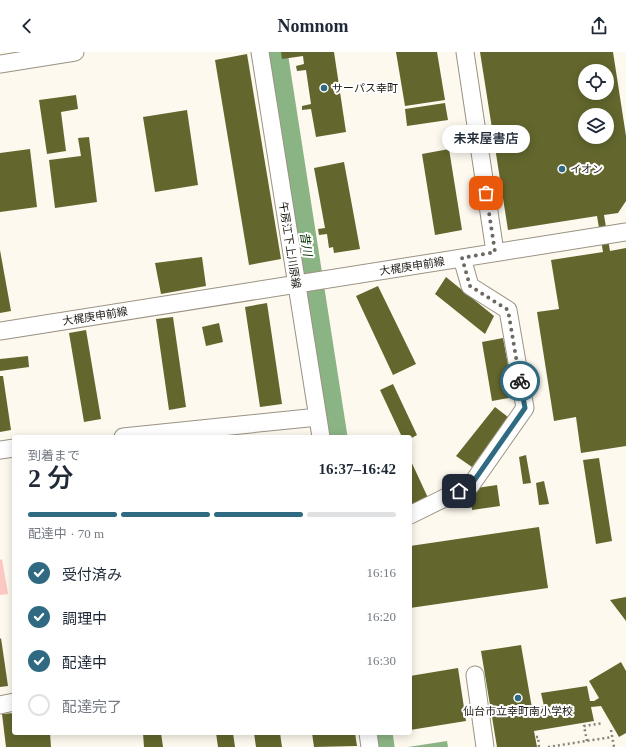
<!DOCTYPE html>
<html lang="ja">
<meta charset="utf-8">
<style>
:root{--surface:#fff;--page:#f6f6f7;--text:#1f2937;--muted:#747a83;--line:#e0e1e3;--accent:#2f6a82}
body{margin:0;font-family:"Times New Roman","Noto Sans JP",serif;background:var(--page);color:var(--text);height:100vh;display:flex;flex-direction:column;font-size:15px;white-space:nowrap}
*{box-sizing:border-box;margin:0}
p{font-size:13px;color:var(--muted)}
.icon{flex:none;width:22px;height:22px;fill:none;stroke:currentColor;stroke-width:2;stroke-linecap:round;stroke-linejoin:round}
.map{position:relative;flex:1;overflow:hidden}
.sheet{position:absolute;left:12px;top:383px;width:400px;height:300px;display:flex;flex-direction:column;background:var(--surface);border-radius:4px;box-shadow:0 2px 10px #0003}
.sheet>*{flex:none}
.controls{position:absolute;left:578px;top:12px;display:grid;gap:8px}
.controls a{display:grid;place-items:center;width:36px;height:36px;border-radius:50%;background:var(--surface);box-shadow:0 2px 10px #0003;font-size:20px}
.pin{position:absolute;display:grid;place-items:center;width:34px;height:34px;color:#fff;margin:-17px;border-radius:8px;box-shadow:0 2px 6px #0006}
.courier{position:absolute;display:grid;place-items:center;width:40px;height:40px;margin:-20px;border:3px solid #2f6a82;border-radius:50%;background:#fff;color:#222;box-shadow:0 1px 5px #0007}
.bubble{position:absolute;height:28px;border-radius:14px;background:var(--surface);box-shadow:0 2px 10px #0003;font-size:13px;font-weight:600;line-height:28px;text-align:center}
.head em{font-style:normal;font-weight:600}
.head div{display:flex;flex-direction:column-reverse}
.head{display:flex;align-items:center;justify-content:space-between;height:68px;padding:0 16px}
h1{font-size:26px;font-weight:600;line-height:30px}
.bar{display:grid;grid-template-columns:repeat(4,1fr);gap:6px 4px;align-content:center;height:48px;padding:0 16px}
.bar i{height:5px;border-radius:3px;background:var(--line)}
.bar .active{background:var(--accent)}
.bar p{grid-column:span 4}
ol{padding:0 16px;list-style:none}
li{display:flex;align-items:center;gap:12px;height:44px}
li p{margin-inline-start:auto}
li .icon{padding:4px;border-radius:50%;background:var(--accent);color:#fff;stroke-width:4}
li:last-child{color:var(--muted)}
li i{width:22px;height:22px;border:2px solid var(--line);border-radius:50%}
header{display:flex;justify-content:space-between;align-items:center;height:52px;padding:0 16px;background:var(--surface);font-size:18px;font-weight:600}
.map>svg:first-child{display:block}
</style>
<header><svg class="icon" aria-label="back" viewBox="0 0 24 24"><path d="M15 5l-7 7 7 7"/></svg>Nomnom<svg class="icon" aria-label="share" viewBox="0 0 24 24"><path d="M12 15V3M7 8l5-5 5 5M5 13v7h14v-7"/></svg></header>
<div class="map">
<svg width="626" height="695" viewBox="0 0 626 695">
<rect width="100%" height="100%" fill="#fef9ee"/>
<path fill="#fcc8c3" d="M2,507L8,542L0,543V508Z"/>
<path fill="#8bb485" d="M447,689L448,695H408Z"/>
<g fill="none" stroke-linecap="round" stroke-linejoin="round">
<path stroke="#8bb485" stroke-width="23" d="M276,0L336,385
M381,681L383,695"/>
</g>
<path fill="#63672d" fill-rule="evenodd" d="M281,0H334L346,80L316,85L311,57L302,58V54L311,52L306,18L297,19L296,14L304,12L303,4L282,7Z
M396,0H437L445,48L405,54Z
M480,0H613L626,84V149L618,161L604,163L610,199L626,196V394L581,401L576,365L554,369L537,260L559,257L551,208L603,200L597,164L508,178ZM585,19H607V41H585ZM585,63H607V85H585Z
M247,2L281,207L249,213L215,8Z
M76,43L78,57L61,60L66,99L47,102L39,48Z
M445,51L448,68L407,74L405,57Z
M187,58L198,133L155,140L143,65Z
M89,85L97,150L55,156L49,108L81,104L78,86Z
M30,97L37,155L0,160V101Z
M449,97L462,178L435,183L422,102Z
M344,110L360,197L334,201L333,195L329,196L327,182L319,183L318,177L325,176L314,116Z
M0,198L11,259L0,261Z
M202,205L206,234L161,242L155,211Z
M446,225L494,264L485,282L435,242Z
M378,234L416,312L393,323L356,244Z
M267,251L282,352L260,355L245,255Z
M173,265L186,355L169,358L156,267Z
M219,271L223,290L206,294L202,275Z
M86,278L101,367L84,370L69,281Z
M503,286L514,345L492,349L482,290Z
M28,304L29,315L0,319V307Z
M0,324H3L11,378L0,380Z
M393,332L417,383L410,387V385H402L380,338Z
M495,355L508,365L472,415L456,404Z
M526,403L531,431L523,432L519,405Z
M599,406L612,489L596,492L583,408Z
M410,407L429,448L413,456L410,450Z
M544,429L549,452L539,453L536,431Z
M497,433L500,454L472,458L470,437Z
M539,475L548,536L410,556V494Z
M626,545V569L610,548Z
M1,586L8,634L0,635V587Z
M521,593L532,656L544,654L541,641L587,634L590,649H594L599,646L589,629L621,610L626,619V681L619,685L601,654L591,655L594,669L534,679L537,695H497L481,599Z
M458,616L466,669L410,678V624Z
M14,661V681H50L51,695H6L2,662Z
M143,681H161L163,695H144Z
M216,681H233L235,695H218Z
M254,681H280L282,695H256Z
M312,681H355L357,694L314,695Z"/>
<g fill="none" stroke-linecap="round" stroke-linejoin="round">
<defs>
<path id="minor" d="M260,0L321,385
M465,0L495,200
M0,12L75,0
M0,279L626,180
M123,385L318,365
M0,398L14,396
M410,463L471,433L525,356L508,258L470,234L462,206
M475,623L485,695
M0,653L14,650
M368,681L370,695"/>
</defs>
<use href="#minor" stroke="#9b9283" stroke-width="19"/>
<path stroke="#87837b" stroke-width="2.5" stroke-dasharray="2 3" stroke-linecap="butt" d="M611,678L614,695
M536,685H538L539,695
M587,689L584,674L603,671
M548,695L612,685"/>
<use href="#minor" stroke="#fff" stroke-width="17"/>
</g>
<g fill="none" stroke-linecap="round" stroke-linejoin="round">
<path stroke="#6d6962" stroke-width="4" stroke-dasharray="0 7.2" d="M486,141L495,200L462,206L470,234L508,258L520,329"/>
<path stroke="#2f6a82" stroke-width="5" d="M459,439L471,433L525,356L520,329"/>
</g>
<g fill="#2f6a82" stroke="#fff" stroke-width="1.5">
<circle cx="324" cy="36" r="4"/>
<circle cx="562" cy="117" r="4"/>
<circle cx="518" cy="646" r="4"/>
</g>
<g text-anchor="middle" stroke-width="4" stroke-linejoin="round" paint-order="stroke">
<g font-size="11" fill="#1f1c16" stroke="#fff" text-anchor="start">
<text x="332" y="40">サーパス幸町</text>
<text x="570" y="121">イオン</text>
<text x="518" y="663" text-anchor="middle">仙台市立幸町南小学校</text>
</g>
<g font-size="11" fill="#1f1c16" stroke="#fff">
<text transform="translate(290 193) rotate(81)" y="4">午房江下上川原線</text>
<text transform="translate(412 214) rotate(-9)" y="4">大梶庚申前線</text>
<text transform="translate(95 264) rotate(-9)" y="4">大梶庚申前線</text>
</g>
<g font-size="12" font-style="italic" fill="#083403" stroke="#fff">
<text transform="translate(306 192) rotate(81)" y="4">昔川</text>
</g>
</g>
</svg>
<div class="controls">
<a><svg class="icon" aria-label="locate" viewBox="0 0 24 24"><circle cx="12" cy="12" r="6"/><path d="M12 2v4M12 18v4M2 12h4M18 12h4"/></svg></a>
<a><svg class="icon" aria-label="layers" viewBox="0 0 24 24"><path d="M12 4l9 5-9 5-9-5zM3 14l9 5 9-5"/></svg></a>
</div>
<div class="pin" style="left:486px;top:141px;background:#ea580c"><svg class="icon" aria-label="bag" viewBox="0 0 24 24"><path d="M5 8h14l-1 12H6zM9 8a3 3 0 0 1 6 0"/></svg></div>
<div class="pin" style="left:459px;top:439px;background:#1f2937"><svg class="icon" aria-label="home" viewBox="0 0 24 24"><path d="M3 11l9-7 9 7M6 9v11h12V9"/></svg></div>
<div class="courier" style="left:520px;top:329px"><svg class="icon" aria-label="bike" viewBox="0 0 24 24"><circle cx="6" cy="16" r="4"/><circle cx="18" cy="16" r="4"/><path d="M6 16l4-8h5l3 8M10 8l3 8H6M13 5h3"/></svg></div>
<div class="bubble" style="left:442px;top:73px;width:88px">未来屋書店</div>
<section class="sheet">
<div class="head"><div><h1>2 分</h1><p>到着まで</p></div><em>16:37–16:42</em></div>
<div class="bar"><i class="active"></i><i class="active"></i><i class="active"></i><i></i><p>配達中 · 70 m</p></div>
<ol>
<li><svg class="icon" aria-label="check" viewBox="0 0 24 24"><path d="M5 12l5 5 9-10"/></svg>受付済み<p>16:16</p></li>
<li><svg class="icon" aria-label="check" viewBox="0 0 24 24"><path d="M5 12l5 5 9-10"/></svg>調理中<p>16:20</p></li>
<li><svg class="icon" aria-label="check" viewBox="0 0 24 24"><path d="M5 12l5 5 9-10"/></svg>配達中<p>16:30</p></li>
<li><i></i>配達完了</li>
</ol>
</section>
</div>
